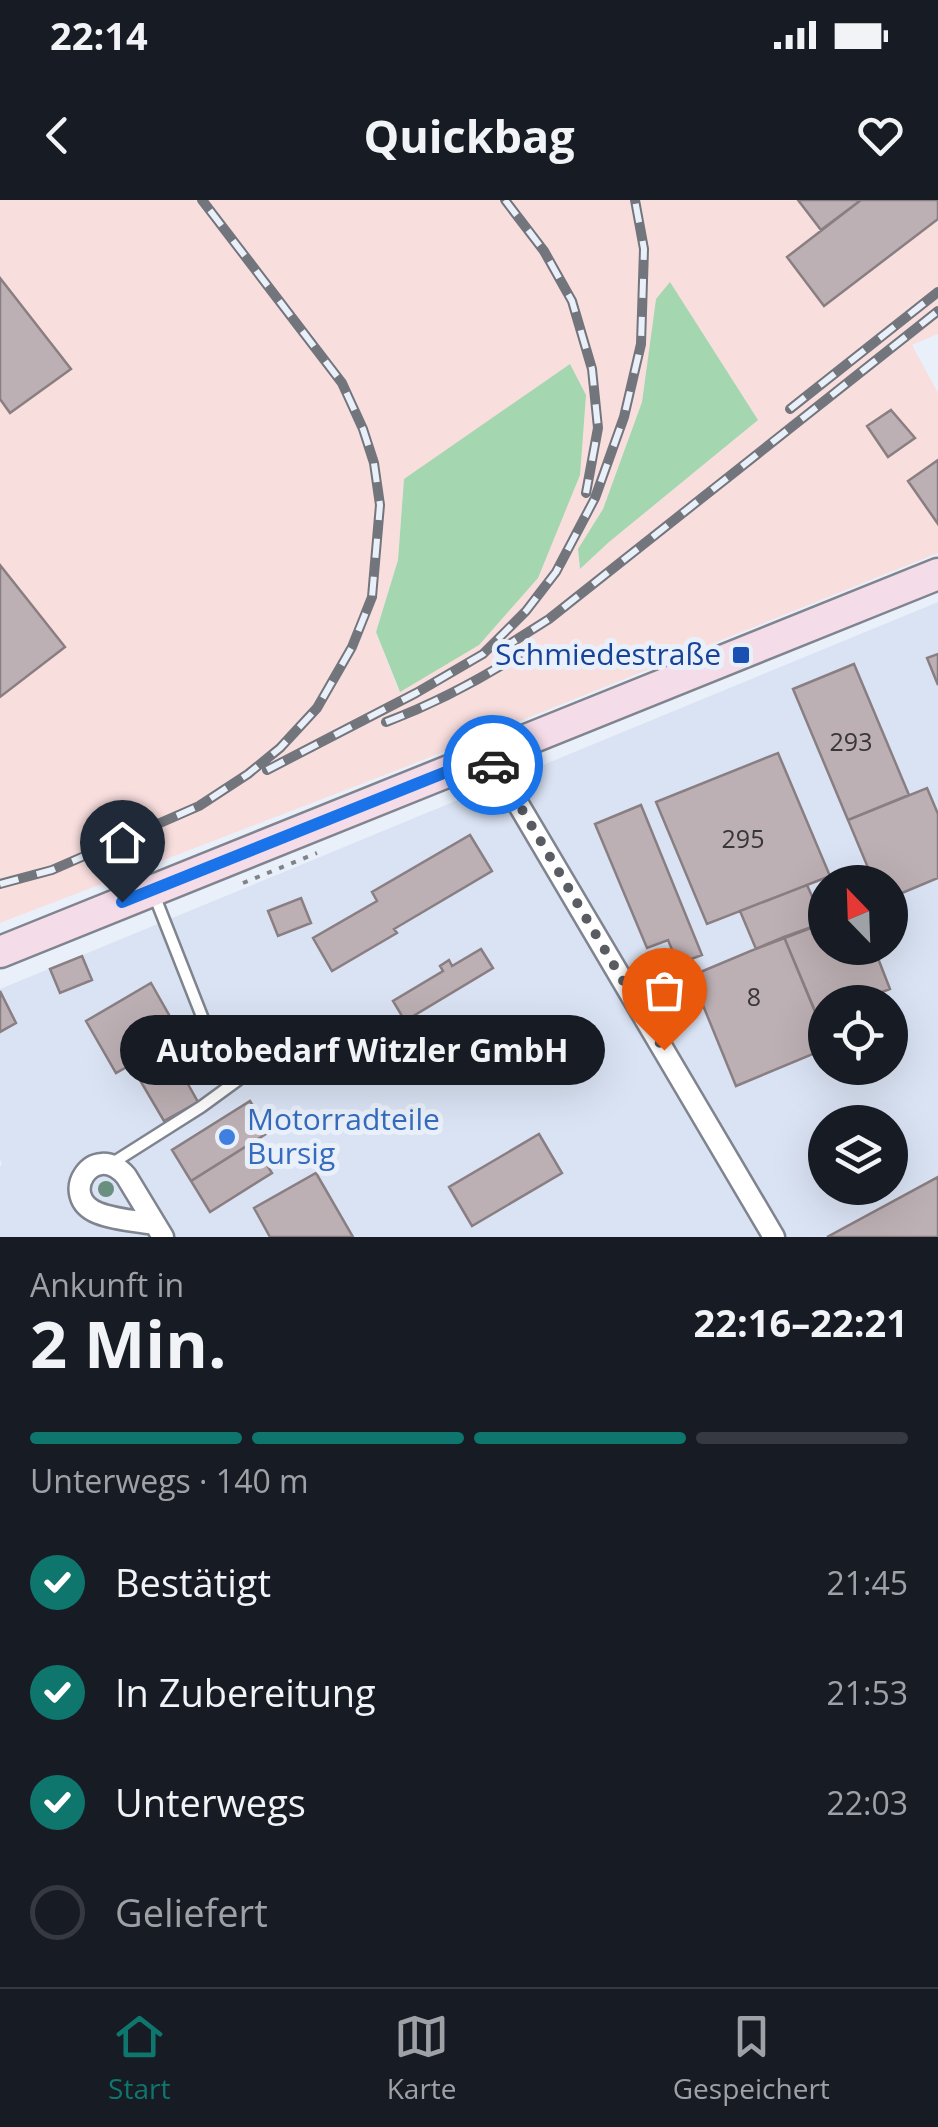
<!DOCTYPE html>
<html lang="de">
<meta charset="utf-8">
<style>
:root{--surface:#171b24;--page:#242831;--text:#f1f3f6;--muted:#9ea1a6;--line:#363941;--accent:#0f766e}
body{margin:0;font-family:"Open Sans",sans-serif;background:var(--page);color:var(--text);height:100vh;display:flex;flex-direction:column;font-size:38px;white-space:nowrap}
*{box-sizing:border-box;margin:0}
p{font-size:32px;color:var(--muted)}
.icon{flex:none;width:55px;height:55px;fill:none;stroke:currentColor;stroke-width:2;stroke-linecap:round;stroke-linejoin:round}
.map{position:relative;height:1037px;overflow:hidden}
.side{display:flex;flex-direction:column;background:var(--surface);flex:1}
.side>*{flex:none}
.needle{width:65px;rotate:337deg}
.buttons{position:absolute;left:808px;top:665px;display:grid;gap:20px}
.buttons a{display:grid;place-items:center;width:100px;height:100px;border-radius:50%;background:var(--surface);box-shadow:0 10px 40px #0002;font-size:50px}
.pin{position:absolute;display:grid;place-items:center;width:85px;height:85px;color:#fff;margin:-102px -42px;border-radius:50% 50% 50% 0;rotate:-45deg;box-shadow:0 0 10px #0007}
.pin .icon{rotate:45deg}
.courier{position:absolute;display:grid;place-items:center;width:100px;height:100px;margin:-50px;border:8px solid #1a73e8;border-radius:50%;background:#fff;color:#222;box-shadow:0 2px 12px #0007}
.bubble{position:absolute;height:70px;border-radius:35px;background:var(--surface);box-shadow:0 10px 40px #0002;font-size:32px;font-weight:700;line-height:70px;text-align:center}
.headline em{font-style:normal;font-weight:700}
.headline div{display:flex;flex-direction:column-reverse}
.headline{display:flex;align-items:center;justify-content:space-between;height:170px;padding:0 30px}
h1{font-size:65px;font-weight:700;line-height:75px}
.bar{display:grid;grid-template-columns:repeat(4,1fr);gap:15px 10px;align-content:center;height:120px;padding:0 30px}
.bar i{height:12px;border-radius:8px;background:var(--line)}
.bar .on{background:var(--accent)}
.bar p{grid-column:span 4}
ol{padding:0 30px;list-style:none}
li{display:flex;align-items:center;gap:30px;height:110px}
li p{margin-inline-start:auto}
li .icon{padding:10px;border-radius:50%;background:var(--accent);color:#fff;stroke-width:4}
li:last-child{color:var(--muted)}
li i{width:55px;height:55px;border:5px solid var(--line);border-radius:50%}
.status{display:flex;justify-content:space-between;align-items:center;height:70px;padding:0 50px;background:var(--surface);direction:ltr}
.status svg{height:28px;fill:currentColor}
header{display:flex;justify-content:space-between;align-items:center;height:130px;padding:0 30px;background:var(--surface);font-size:45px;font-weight:700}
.tab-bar{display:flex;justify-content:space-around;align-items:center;height:140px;border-top:2px solid var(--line);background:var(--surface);font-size:28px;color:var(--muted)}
.tab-bar a{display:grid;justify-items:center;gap:5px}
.tab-bar .on{color:var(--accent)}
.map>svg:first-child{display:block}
</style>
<div class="status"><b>22:14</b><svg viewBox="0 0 49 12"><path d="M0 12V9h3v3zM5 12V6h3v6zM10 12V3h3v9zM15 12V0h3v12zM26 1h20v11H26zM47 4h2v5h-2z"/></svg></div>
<header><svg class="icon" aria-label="back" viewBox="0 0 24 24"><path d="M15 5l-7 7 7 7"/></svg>Quickbag<svg class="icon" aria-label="heart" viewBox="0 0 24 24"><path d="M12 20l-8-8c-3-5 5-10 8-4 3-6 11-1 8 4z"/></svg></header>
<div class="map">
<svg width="938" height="1037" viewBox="0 0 938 1037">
<rect width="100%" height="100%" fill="#eaf0fa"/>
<path fill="#dae3f4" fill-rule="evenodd" d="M938,402V1037H0V966L2,964L0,960V789ZM825,682H890V748H825ZM825,802H890V868H825ZM825,922H890V988H825Z"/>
<path fill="#f9dede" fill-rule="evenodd" d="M0,0H938V134L912,145L938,193V353L408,566L0,723ZM670,83L609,342L580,369L578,349L603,309L642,202L656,99ZM404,279L399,491L376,432L398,360Z"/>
<path fill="#a4d6b0" d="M670,82L758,220L609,342L580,369L578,349L603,309L642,202L656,99Z
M570,164L586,195L580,275L538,378L479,445L400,492L376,432L398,360L404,279Z"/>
<path fill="#bdb0b4" stroke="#897e81" stroke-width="2.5" d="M798,0H861L821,30Z
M861,0H938V19L824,106L787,57Z
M0,78L71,169L10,213L0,199Z
M891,210L915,238L888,257L867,226Z
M938,260V324L908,281Z
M0,365L65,447L0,497Z
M938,454V485L927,458Z
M854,464L909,595L848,620L793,489Z
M778,553L830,676L707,724L656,602Z
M927,588L938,614V678L890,698V682H874L848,620Z
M641,605L702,755L678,764L668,740L647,748L595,624Z
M470,635L492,671L394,729L397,733L332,771L313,738L377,701L372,692Z
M807,685L824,723L756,749L740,711Z
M301,698L311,723L278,736L268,711Z
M825,722V748H874L890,789L856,802H825V815L818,818L784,737Z
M784,737L825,836V849L736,886L691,776Z
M481,749L493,768L405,821L393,801L443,771L440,766L449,760L452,766Z
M82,756L92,780L60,793L50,769Z
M151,783L181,836L116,873L86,821Z
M0,791L16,823L0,832Z
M166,845L198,902L164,921L131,865Z
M250,901L269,932L191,981L172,950Z
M539,934L562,973L472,1026L449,987Z
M253,942L272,973L210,1012L191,981Z
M316,973L353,1037H270L254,1008Z
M938,977V1037H827Z"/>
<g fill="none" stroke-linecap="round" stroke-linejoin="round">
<defs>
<path id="lane" d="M111,964L201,907L238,880L203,819L153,692"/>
<path id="street" d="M486,556L507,585L774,1037
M155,1024C137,1021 116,1020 98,1013C57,997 93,939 126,976L163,1037"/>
<path id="secondary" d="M0,752L938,374"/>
</defs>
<use href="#lane" stroke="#7f848e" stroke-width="15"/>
<use href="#street" stroke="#7f848e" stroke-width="25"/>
<use href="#secondary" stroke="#7f848e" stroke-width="35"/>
<path stroke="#7f838a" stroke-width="4" stroke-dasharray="5 8" stroke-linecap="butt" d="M243,683L317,653"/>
<use href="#lane" stroke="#fff" stroke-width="10"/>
<use href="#street" stroke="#fff" stroke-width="20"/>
<use href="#secondary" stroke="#f5dce9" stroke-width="30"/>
<defs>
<path id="rail" d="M505,0L544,51L572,101L592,169L598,228L586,293
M790,209L938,92
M500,450L549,419L938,111
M386,522C436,503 483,478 528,449
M267,570L416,493L483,454L526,411L556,372L595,298L624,217L641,144L644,49L635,0
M0,684L52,670L199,606L248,574L280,548L317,508L352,447L372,397L380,305L374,263L363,229L342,183L202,0"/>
</defs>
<use href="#rail" stroke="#72767c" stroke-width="10"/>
<use href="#rail" stroke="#eaf0fa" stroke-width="6" stroke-dasharray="19" stroke-linecap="butt"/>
</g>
<circle fill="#698f7f" cx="106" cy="989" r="8"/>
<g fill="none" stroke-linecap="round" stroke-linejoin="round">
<path stroke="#595c62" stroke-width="10" stroke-dasharray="0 18" d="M493,565L507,584L664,850"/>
<path stroke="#1a73e8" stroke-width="12" d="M122,702L486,556L493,565"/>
</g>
<rect fill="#1a4fb4" stroke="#eaf0fa" stroke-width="4" x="731" y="445" width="20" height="20" rx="5"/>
<circle fill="#3f7fe0" stroke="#eaf0fa" stroke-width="4" cx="227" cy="937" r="10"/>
<g text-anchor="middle" stroke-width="10" stroke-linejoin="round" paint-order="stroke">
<g font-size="25" fill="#383639">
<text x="851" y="551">293</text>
<text x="743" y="648">295</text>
<text x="754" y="806">8</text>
</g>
<g font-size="30" fill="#164399" stroke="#eaf0fa" text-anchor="end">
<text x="721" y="465">Schmiedestraße</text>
</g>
<g font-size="30" fill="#366cbe" stroke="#eaf0fa" text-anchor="start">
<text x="247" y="930">Motorradteile<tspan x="247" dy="34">Bursig</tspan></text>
</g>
</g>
</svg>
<div class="buttons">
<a><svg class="needle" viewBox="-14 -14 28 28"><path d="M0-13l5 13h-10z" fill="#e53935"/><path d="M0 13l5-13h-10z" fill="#9ea1a6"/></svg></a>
<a><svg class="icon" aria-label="locate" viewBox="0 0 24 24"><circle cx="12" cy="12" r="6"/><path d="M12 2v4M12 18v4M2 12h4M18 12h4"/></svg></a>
<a><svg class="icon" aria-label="layers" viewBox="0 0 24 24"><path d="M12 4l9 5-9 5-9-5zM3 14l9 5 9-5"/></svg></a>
</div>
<div class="pin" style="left:664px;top:850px;background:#ea580c"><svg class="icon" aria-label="bag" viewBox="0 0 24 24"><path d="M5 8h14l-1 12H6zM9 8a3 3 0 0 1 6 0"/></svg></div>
<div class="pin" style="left:122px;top:702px;background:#1f2937"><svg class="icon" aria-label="home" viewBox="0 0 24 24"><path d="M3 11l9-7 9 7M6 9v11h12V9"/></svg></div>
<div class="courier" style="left:493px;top:565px"><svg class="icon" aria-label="car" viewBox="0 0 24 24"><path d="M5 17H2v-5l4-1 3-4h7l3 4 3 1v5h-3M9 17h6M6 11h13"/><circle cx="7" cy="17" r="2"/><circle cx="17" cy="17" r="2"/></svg></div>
<div class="bubble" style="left:120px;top:815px;width:485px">Autobedarf Witzler GmbH</div>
</div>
<section class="side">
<div class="headline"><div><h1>2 Min.</h1><p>Ankunft in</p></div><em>22:16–22:21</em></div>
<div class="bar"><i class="on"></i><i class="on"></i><i class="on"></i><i></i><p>Unterwegs · 140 m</p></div>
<ol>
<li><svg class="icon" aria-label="check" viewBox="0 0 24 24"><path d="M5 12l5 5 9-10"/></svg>Bestätigt<p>21:45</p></li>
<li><svg class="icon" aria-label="check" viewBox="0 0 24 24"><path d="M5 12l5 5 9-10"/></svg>In Zubereitung<p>21:53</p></li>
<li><svg class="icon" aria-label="check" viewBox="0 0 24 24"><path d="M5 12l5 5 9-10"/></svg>Unterwegs<p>22:03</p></li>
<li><i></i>Geliefert</li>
</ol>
</section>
<nav class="tab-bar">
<a class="on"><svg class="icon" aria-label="home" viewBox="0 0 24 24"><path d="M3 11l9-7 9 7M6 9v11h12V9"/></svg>Start</a>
<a><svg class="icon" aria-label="map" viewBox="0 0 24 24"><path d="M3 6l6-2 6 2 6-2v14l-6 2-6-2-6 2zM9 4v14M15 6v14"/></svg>Karte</a>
<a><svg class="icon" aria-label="saved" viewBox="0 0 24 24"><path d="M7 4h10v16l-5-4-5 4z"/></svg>Gespeichert</a>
</nav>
